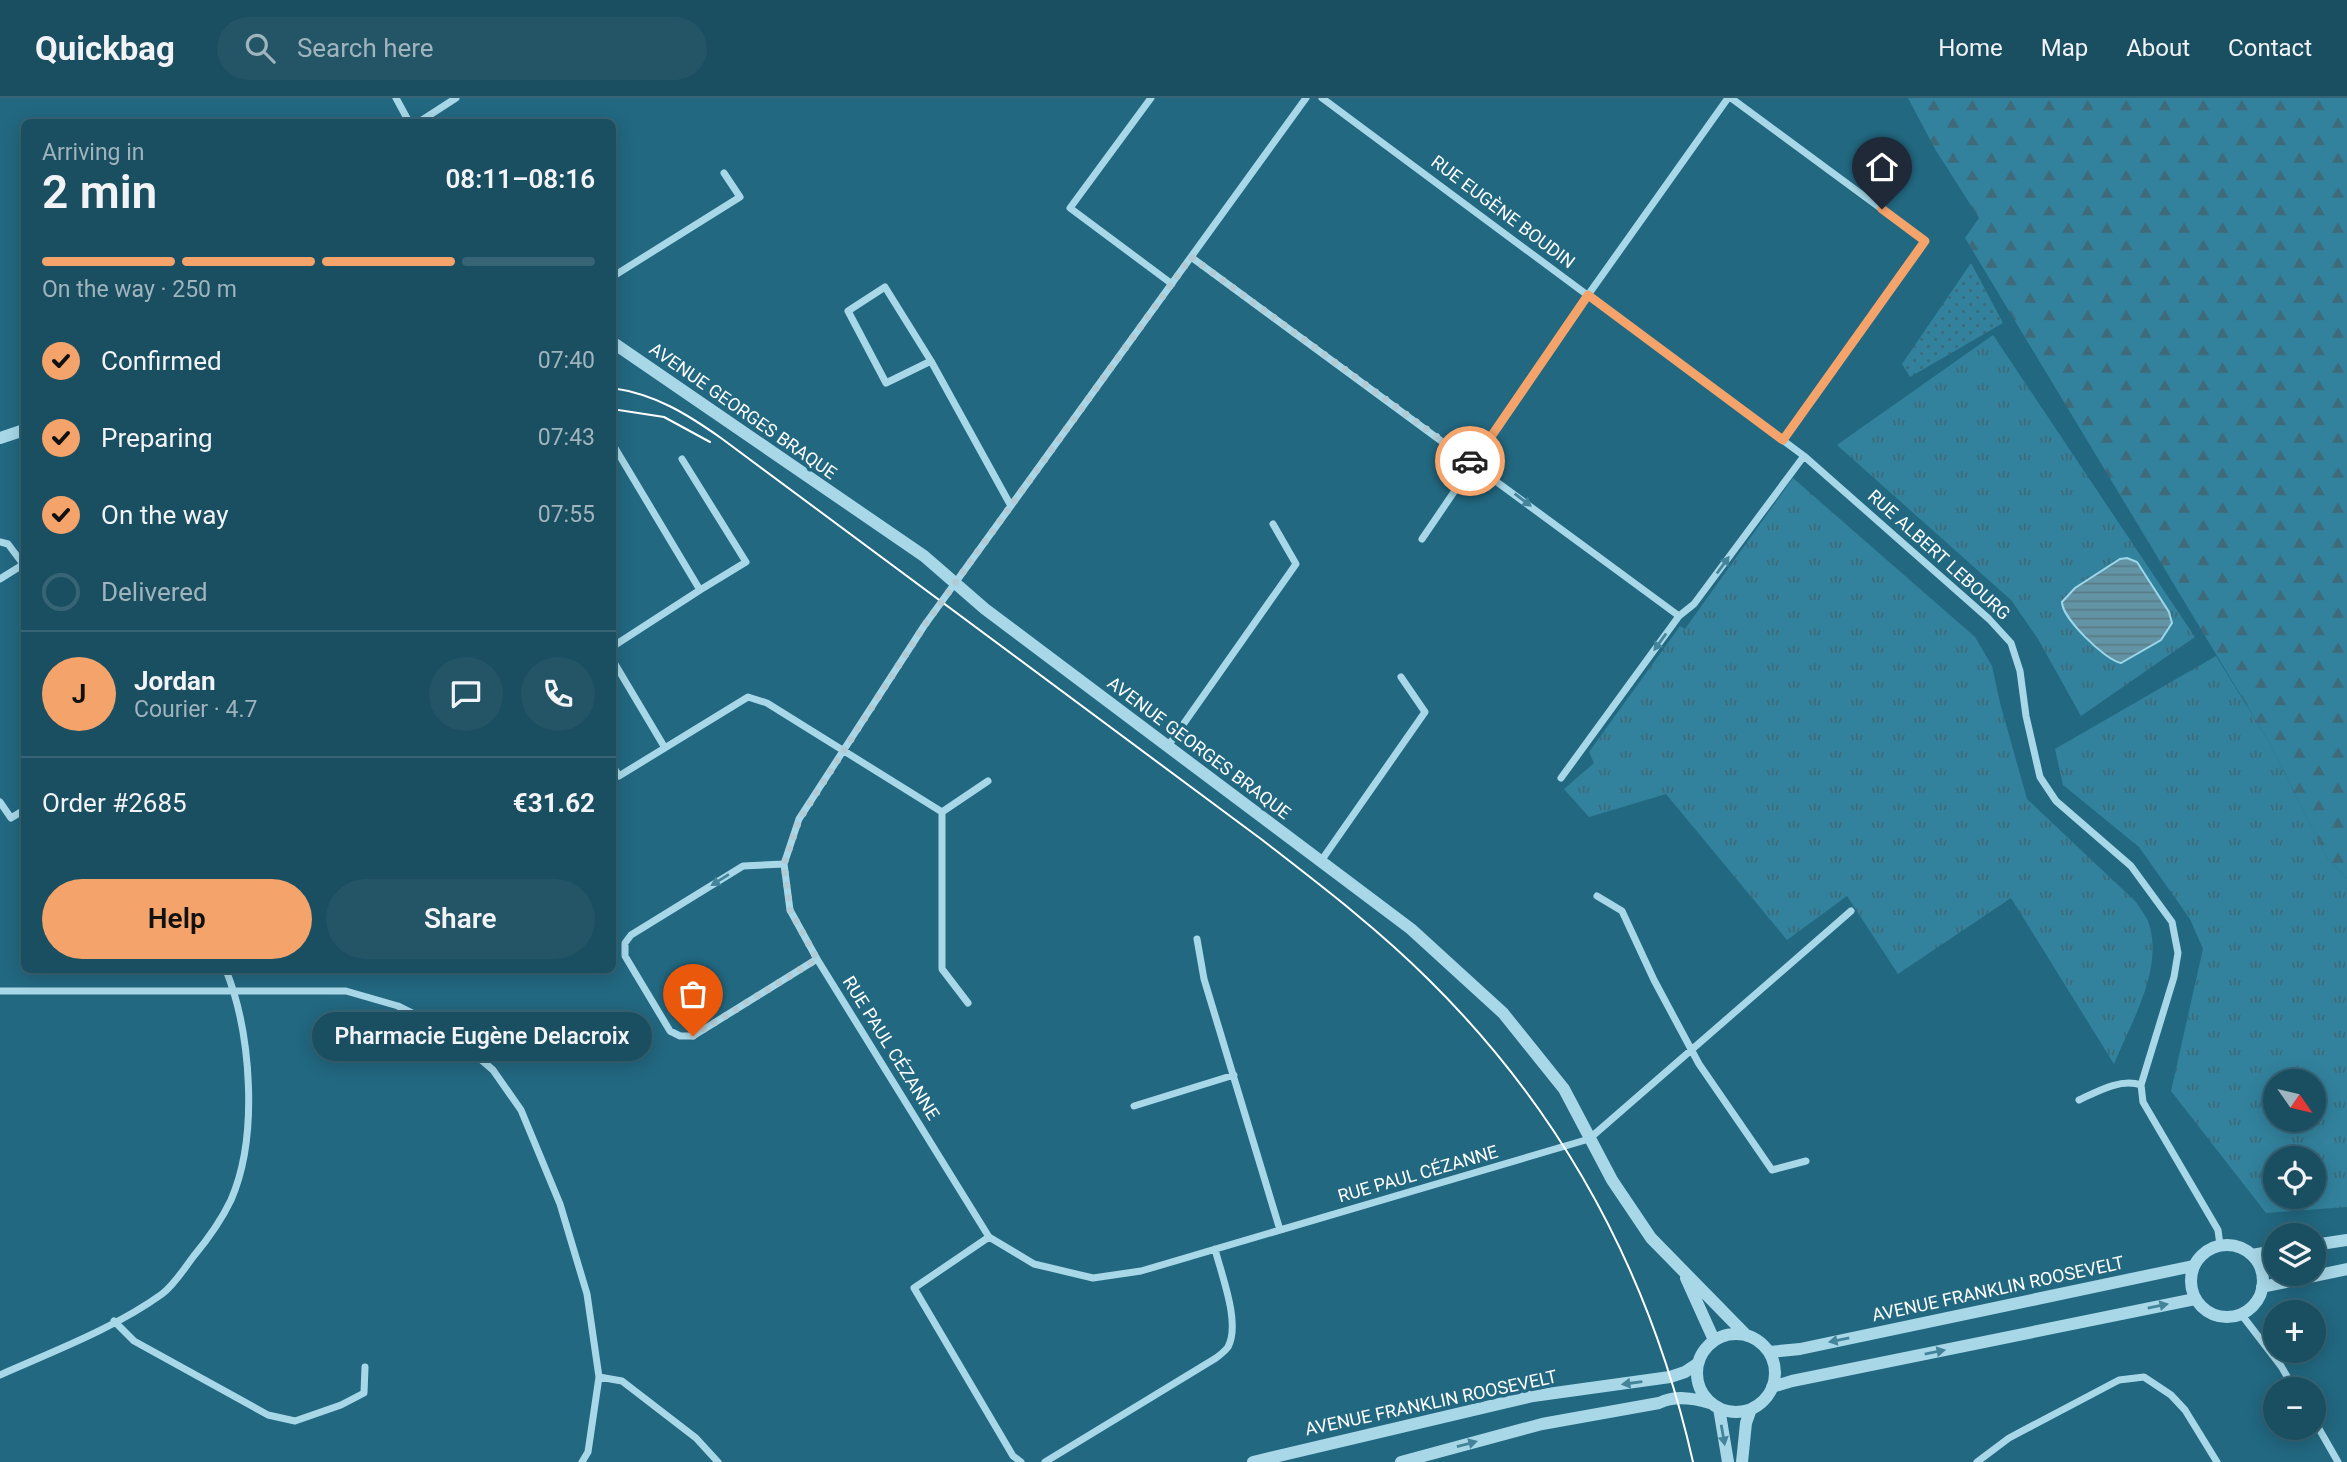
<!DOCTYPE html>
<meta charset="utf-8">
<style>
:root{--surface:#1a4e61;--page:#235567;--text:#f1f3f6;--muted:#9fb4bd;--line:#386576;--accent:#f4a36a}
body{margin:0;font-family:Roboto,sans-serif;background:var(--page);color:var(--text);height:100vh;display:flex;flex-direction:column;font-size:26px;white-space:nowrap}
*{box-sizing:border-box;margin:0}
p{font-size:23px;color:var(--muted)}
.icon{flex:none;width:38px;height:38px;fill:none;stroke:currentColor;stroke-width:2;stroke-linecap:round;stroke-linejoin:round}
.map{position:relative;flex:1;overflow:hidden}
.side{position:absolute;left:21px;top:21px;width:595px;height:854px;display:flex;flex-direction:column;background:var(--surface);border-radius:10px;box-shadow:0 4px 18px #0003,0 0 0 2px var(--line)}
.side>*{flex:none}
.needle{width:46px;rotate:124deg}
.buttons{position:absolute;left:2263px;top:971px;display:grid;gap:14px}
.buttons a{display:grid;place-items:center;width:63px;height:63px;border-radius:50%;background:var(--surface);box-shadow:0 4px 18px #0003,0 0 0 2px var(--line);font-size:35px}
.pin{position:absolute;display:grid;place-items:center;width:60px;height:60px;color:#fff;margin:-72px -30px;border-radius:50% 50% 50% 0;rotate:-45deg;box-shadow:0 0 7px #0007}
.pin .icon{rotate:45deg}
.courier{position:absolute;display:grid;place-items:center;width:70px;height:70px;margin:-35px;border:5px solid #f4a36a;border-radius:50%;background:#fff;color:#222;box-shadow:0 2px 9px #0007}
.bubble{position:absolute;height:49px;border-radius:24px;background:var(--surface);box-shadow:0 4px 18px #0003,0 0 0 2px var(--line);font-size:23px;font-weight:600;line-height:49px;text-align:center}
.summary em{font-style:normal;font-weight:600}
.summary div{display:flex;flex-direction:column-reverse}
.summary{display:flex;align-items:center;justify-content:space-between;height:119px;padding:0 21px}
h1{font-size:46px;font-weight:600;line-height:52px}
.bar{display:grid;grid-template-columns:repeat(4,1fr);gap:10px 7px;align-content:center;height:84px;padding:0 21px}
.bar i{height:9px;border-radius:5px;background:var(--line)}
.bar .current{background:var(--accent)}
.bar p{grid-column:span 4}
.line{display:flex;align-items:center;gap:18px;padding:0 21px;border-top:2px solid var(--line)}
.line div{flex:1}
.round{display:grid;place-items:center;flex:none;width:74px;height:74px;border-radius:37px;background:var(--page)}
ol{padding:0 21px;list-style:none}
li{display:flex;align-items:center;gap:21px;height:77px}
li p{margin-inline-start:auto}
li .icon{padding:7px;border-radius:50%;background:var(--accent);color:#111;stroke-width:4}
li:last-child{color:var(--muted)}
li i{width:38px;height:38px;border:4px solid var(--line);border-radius:50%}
.primary-button{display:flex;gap:14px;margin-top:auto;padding:14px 21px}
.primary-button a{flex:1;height:80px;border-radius:42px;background:var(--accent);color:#111;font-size:28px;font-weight:600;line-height:80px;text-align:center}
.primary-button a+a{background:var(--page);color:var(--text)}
header{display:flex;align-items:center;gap:42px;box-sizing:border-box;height:98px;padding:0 35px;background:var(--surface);border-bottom:2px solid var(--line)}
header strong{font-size:33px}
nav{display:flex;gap:38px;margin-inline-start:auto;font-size:24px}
.search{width:490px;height:63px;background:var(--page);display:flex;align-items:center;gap:18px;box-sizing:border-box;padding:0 24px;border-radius:38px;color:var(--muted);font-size:26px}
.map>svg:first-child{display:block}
</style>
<header>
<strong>Quickbag</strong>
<div class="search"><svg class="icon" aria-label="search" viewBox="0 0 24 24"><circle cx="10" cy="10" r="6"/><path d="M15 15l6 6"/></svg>Search here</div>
<nav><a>Home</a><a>Map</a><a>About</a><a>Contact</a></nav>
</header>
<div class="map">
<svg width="2347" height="1364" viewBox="0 0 2347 1364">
<defs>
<pattern id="grass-tufts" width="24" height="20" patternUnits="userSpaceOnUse" patternTransform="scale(1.75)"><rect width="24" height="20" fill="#32829d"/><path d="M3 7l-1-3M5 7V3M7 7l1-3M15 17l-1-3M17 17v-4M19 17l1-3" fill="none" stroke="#3e6a79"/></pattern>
<pattern id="forest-firs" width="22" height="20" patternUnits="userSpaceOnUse" patternTransform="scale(1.75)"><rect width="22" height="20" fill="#32829d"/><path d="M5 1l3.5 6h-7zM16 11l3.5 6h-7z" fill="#3e6a79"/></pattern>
<pattern id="park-dots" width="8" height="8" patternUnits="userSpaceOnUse" patternTransform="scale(1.75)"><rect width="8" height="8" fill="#32829d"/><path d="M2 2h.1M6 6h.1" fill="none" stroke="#3e6a79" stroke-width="1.8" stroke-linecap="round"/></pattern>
<pattern id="water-rules" width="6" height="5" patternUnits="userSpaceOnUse" patternTransform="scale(1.75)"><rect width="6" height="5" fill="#6394a6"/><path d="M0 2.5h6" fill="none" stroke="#5b7b86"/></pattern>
</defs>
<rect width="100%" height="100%" fill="#226881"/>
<path fill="url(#grass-tufts)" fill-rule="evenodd" d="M1993,237L2195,539L2081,618L2038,541L2011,502L1837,347Z
M1793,380L1975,539L1992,568L2000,605L2027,701L2136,804C2140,810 2145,817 2148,823C2165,870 2131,924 2114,966L2011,800L1898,876L1847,798L1787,842L1666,696L1589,719L1564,691L1594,665L1589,654L1680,528L1685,531Z
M2216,558L2269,644L2328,761L2347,780V1109L2266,1115L2171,993L2203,851L2190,821L2139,749L2063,687L2055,651ZM2275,984H2314V1022H2275ZM2275,1060H2314V1099H2275Z"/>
<path fill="url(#forest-firs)" d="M1908,0H2347V780L2328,761L2269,644L1965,140L1979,120L1935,51Z"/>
<path fill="url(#park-dots)" d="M1971,165L2003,225L1910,279L1902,266Z"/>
<path fill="url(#water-rules)" stroke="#9cd7e9" stroke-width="2" d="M2127,460L2137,464L2169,514L2172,525L2161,542L2121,565C2105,562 2062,520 2062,504L2075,490L2120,461Z"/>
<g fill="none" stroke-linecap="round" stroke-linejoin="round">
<path stroke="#a8d8e8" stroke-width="7" d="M396,0L409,24
M1151,0L1070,110L1172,186
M1306,0L924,528L799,721L784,766L790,812L817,861L989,1139L1034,1166L1093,1180L1141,1173L1589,1041L1851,813
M1322,0L1804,358L1989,521L2011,545L2020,573L2026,618L2040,679L2056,703L2131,768L2172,824L2178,855L2174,879L2141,987L2143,1004L2218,1132L2220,1147
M1731,0L1925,143L1783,342
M419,24L456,0
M1191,159L1679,518L1561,680
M612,179L740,99L724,75
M931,263L886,285L848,213L885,189L931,263L1011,408
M612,345L700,492L612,549
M682,361L746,464L700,492
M1422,441L1588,197L1728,0
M0,444L8,446L23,466
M0,481L24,466
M1679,518L1694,506L1804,358
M612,561L665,650
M1168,648L1296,466L1273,426
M612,667L619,678L748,599L767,605L942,714V871L968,905
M0,704L11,720L24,712
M942,714L988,683
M1321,763L1425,614L1401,579
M784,766L743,768L631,837L625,845V858L670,933L680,938H693L817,861
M1597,798L1622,813L1654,882L1699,966L1772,1072L1806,1063
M1197,841L1204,881L1280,1132
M0,893H346L398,908L448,933L493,972L521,1012L560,1106L587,1196L599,1279L588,1354L582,1364
M2079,1002C2098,993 2121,980 2141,987
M1134,1008L1234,977
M989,1139L914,1190L1013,1358L1021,1364
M2241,1216L2281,1268L2295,1292
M114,1223L134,1243L268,1317L295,1323L341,1307L364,1295L365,1269
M0,1277C54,1253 115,1230 162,1196C174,1187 184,1171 193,1159C208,1141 221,1123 231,1102C259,1038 251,935 226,872
M599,1279L622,1283L696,1340L718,1364
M2314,1322L2338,1364
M1045,1364L1216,1260C1220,1257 1225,1253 1228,1249C1241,1225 1221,1176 1215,1151
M1977,1364L2009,1340L2119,1282L2144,1279L2171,1297L2185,1312L2217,1364"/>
<path stroke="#a8d8e8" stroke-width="12" d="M612,244L924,458L985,511L1411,831L1503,915L1564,991L1612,1082L1651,1140L1746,1237
M0,340L24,332
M2314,1147L2347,1142
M2191 1183a36 36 0 1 1 72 0a36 36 0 1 1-72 0Z
M2252,1157L2275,1153
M1686,1180L1714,1242
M2262,1189L2347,1171
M1697 1275a39 39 0 1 1 78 0a39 39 0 1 1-78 0Z
M1769,1254L1800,1251L2193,1168
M1772,1289L1792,1283L2195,1201
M1719,1310L1728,1364
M1253,1364L1533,1298L1670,1279L1685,1274L1697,1266
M1401,1364L1542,1326L1659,1305C1675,1297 1693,1300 1710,1305
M1742,1364L1746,1325L1751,1311"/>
<path stroke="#fff" stroke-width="2" d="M612,290C655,296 687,316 721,340L1261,741C1319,786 1377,830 1428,881C1564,1015 1651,1178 1693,1364
M612,311L664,319L710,344"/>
</g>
<defs><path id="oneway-solid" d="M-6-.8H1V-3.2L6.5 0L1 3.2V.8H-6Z" transform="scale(1.75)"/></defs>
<g fill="#44849b">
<use href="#oneway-solid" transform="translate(1523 402) rotate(37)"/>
<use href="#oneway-solid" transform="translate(1723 467) rotate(-54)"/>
<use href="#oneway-solid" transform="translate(1660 544) rotate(126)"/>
<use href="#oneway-solid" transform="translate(720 782) rotate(148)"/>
<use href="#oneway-solid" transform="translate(2158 1208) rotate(-12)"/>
<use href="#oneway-solid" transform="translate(1839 1242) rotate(168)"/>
<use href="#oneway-solid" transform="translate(1935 1254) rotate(-11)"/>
<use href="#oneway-solid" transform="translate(1632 1285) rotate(172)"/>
<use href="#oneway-solid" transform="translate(1723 1337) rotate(80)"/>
<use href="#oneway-solid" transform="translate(1467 1346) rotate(-15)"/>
</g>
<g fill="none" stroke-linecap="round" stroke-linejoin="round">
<path stroke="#b2cad3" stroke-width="7" stroke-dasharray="0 12.6" d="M693,938L817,861L790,812L784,766L799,722L924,528L1191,159L1470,363"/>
<path stroke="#f4a36a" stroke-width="9" d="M1470,363L1473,365L1588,197L1783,342L1925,143L1882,111"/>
</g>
<g text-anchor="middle" stroke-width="7" stroke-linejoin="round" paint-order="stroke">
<g font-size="18" fill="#fff" stroke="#226881">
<text transform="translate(1503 114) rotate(37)" y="6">RUE EUGÈNE BOUDIN</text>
<text transform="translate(743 313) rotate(35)" y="6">AVENUE GEORGES BRAQUE</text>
<text transform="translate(1939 457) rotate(42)" y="6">RUE ALBERT LEBOURG</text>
<text transform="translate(1199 650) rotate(37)" y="6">AVENUE GEORGES BRAQUE</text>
<text transform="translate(891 950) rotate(58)" y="6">RUE PAUL CÉZANNE</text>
<text transform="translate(1418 1076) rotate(-16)" y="6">RUE PAUL CÉZANNE</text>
<text transform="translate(1998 1191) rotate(-12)" y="6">AVENUE FRANKLIN ROOSEVELT</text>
<text transform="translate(1431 1305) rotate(-12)" y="6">AVENUE FRANKLIN ROOSEVELT</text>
</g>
</g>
</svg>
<div class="buttons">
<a><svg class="needle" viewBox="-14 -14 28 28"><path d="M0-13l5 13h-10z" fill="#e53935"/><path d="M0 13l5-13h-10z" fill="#9fb4bd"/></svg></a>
<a><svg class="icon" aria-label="locate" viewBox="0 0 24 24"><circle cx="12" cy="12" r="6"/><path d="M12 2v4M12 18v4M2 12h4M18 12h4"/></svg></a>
<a><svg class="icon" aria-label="layers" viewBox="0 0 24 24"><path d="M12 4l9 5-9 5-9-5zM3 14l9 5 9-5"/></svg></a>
<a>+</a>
<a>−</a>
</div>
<div class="pin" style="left:693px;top:938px;background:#ea580c"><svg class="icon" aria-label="bag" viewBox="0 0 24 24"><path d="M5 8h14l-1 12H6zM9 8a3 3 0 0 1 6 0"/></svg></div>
<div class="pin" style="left:1882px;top:111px;background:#1f2937"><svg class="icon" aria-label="home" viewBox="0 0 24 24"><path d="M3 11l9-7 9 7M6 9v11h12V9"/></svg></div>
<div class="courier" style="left:1470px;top:363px"><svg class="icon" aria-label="car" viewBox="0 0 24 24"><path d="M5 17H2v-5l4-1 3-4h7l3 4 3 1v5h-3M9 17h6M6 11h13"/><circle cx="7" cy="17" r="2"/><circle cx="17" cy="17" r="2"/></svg></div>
<div class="bubble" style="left:312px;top:914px;width:340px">Pharmacie Eugène Delacroix</div>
<section class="side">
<div class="summary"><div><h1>2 min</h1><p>Arriving in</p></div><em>08:11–08:16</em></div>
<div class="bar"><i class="current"></i><i class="current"></i><i class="current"></i><i></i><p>On the way · 250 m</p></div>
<ol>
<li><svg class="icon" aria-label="check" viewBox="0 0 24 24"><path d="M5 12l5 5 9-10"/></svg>Confirmed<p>07:40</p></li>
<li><svg class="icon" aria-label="check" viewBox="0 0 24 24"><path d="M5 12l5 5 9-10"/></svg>Preparing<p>07:43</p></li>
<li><svg class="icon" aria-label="check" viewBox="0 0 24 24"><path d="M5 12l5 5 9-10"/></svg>On the way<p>07:55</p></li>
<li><i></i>Delivered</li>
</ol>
<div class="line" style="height:126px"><b class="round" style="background:var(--accent);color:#111">J</b><div><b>Jordan</b><p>Courier · 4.7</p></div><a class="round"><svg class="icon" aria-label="chat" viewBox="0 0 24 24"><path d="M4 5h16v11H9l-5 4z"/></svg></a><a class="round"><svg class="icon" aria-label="phone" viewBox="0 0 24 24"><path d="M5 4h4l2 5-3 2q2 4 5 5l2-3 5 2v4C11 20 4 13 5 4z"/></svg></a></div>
<div class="line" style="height:91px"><div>Order #2685</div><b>€31.62</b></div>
<div class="primary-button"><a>Help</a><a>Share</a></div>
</section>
</div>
